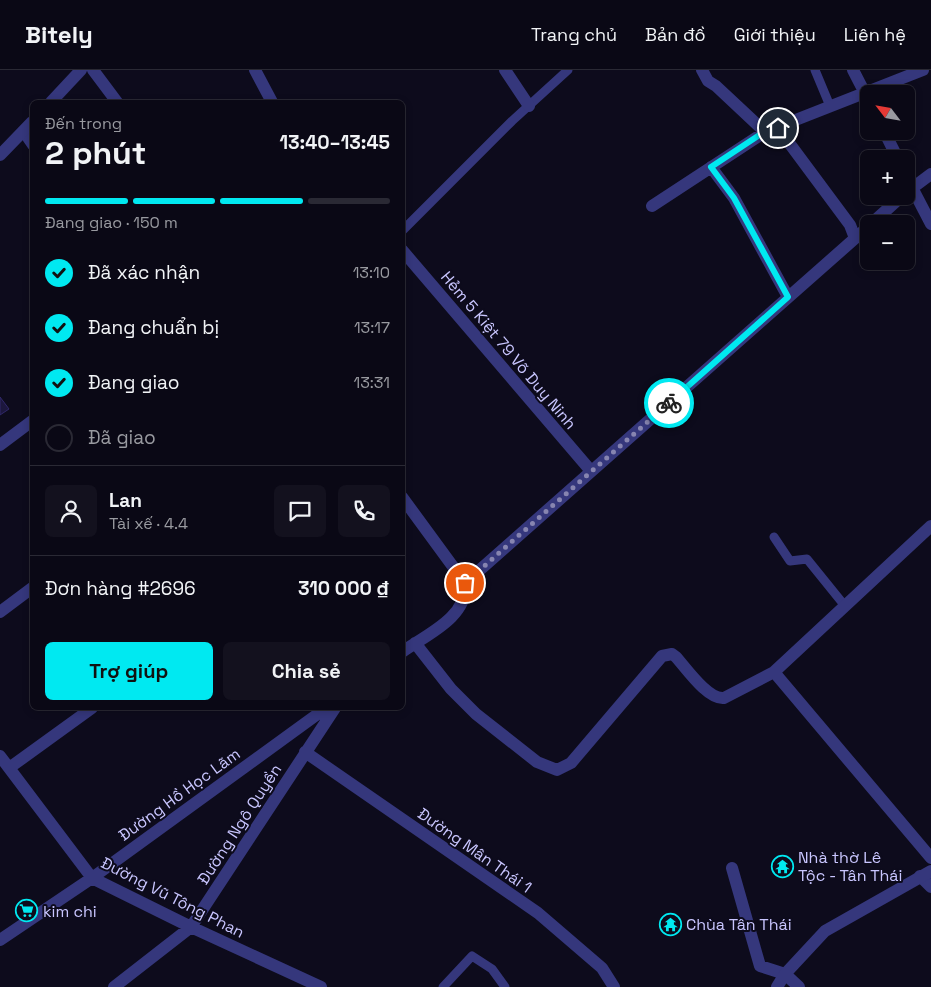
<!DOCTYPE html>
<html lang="vi">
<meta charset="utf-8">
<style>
:root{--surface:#0a0815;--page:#13111e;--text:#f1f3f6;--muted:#999aa0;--line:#2a2934;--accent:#00e9f1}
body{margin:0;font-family:"Space Grotesk",sans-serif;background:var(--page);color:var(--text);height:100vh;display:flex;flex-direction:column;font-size:19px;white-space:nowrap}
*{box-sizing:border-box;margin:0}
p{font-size:16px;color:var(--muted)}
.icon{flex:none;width:28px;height:28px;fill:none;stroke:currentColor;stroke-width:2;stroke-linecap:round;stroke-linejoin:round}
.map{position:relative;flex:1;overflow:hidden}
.drawer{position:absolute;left:30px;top:30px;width:375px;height:610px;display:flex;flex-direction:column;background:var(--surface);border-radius:8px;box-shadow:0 2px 8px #0003,0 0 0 1px var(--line)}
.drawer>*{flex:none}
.needle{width:32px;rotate:301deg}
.fabs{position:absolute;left:860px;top:15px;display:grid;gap:10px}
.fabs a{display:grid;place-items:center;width:55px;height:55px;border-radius:8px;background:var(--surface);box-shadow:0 2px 8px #0003,0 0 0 1px var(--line);font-size:25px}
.pin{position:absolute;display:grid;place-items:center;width:42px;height:42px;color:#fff;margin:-21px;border:2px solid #fff;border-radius:50%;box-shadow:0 1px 5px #0007}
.courier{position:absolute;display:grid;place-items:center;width:50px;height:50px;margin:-25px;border:4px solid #00e9f1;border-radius:50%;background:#fff;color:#222;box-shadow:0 1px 6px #0007}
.summary em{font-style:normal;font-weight:600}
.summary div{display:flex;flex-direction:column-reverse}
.summary{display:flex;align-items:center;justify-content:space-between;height:85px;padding:0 15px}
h1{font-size:32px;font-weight:600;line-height:38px}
.bar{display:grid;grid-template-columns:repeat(4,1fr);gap:8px 5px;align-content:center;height:60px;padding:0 15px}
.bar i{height:6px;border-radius:4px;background:var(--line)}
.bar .current{background:var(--accent)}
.bar p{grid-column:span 4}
.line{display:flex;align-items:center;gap:12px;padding:0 15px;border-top:1px solid var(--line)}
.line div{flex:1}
.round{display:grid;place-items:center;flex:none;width:52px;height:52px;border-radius:8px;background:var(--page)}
ol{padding:0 15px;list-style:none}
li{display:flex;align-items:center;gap:15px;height:55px}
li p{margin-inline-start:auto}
li .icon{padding:5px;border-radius:50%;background:var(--accent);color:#111;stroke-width:4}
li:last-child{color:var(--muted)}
li i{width:28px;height:28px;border:2px solid var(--line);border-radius:50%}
.cta{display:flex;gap:10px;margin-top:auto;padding:10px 15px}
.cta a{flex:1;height:58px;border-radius:8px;background:var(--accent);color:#111;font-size:20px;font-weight:600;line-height:58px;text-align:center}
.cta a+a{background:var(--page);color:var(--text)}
header{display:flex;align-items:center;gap:30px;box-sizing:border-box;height:70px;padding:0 25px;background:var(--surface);border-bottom:1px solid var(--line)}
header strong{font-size:24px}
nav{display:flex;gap:28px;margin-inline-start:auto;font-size:18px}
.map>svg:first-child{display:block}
</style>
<header>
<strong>Bitely</strong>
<nav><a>Trang chủ</a><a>Bản đồ</a><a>Giới thiệu</a><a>Liên hệ</a></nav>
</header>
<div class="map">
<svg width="931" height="917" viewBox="0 0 931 917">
<rect width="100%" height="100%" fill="#0d0b1c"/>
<path fill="#1c173d" stroke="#31286a" d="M0,327L9,339L0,345Z"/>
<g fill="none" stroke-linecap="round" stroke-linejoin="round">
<path stroke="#35377c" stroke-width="9" d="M815,0L830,36
M23,63L32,76
M402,161L512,51L568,0
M774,467L790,491L807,489L845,536
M443,917L472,886L492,899L505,917"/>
<path stroke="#35377c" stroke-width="12" d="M93,0L117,32
M255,0L272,32
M505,0L529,36
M702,0L708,11L716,16L765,62
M853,0L869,31
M51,32L81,0
M778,58L850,155L855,168
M884,61L898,89
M0,85L32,52
M711,97L734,128L788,227
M906,106L931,154
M907,122L931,104
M652,136L765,62L923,0
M871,154L902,126
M402,180L591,401
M0,375L32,351
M402,427L465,513C469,547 426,565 402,582
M465,513L869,156
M0,542L32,518
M415,573L451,619L476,644L537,692L557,700L571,693L662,586L672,584L676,587C686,598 708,630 724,628L774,602L931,456
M774,602L931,788
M305,682L538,843L602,898L614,917
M0,686L92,808L191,857L321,917
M9,698L92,638
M732,798L760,896L785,904
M920,806L931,817
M0,870L92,808L326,638
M114,917L191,857L335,638"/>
<path stroke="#35377c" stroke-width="12" d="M785,904L799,917
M777,917L785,904L825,861L931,801"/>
</g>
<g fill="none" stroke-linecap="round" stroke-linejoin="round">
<path stroke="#8785b0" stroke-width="5" stroke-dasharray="0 9" d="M465,513L669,333"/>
<path stroke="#00e9f1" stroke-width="6" d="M669,333L788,227L734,128L711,97L764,62L778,58"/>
</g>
<defs>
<symbol id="temple-ring" viewBox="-11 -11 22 22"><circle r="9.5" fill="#0d0b1c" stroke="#00e9f1" stroke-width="1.5"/><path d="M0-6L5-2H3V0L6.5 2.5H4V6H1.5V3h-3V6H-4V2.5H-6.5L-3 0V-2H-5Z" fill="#00e9f1"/></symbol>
<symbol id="supermarket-ring" viewBox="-11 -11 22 22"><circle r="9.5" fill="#0d0b1c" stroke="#00e9f1" stroke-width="1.5"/><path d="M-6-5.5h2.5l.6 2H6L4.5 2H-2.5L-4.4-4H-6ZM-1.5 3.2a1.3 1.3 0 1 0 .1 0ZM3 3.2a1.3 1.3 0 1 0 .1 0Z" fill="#00e9f1"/></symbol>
</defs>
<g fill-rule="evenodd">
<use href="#temple-ring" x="770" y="784" width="25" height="25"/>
<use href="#supermarket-ring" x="14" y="828" width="25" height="25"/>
<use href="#temple-ring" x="658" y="842" width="25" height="25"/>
</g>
<g text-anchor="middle" stroke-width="4" stroke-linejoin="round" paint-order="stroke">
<g font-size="16" fill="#c9c6ff" stroke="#0d0b1c">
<text transform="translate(509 280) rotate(50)" y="6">Hẻm 5 Kiệt 79 Võ Duy Ninh</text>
<text transform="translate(179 724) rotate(-36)" y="6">Đường Hồ Học Lãm</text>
<text transform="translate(239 754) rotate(-57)" y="6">Đường Ngô Quyền</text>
<text transform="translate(475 780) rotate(35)" y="6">Đường Mân Thái 1</text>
<text transform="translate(173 827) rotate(27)" y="6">Đường Vũ Tông Phan</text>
</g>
<g font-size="16" fill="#c9c6ff" stroke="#0d0b1c" text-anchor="start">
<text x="798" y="793">Nhà thờ Lê<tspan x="798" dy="18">Tộc - Tân Thái</tspan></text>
<text x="43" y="847">kim chi</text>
<text x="686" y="860">Chùa Tân Thái</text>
</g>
</g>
</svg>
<div class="fabs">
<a><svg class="needle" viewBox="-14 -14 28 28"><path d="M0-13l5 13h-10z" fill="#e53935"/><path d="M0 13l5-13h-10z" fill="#999aa0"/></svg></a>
<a>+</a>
<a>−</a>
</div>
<div class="pin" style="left:465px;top:513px;background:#ea580c"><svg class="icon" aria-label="bag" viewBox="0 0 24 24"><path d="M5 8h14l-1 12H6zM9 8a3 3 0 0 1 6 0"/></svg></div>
<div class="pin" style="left:778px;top:58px;background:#1f2937"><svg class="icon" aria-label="home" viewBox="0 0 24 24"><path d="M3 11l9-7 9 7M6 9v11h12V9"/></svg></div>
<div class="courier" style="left:669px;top:333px"><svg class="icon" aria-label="bike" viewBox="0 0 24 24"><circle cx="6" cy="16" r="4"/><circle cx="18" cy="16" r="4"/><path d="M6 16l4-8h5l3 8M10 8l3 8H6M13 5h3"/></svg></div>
<section class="drawer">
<div class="summary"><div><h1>2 phút</h1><p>Đến trong</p></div><em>13:40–13:45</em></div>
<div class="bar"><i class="current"></i><i class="current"></i><i class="current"></i><i></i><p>Đang giao · 150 m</p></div>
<ol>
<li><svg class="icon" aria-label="check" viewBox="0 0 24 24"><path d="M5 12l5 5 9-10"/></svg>Đã xác nhận<p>13:10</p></li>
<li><svg class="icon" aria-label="check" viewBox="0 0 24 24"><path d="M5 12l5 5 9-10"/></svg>Đang chuẩn bị<p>13:17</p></li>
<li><svg class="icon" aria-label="check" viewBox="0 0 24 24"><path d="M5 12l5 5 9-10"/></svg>Đang giao<p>13:31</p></li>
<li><i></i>Đã giao</li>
</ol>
<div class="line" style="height:90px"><a class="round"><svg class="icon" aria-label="person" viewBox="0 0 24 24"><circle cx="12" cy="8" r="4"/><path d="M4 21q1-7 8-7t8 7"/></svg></a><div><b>Lan</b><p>Tài xế · 4.4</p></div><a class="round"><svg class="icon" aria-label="chat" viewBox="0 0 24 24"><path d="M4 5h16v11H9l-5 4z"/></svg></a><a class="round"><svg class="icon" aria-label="phone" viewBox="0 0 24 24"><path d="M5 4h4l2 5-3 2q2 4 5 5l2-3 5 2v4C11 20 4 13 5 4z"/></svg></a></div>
<div class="line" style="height:65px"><div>Đơn hàng #2696</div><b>310 000 ₫</b></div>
<div class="cta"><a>Trợ giúp</a><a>Chia sẻ</a></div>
</section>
</div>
